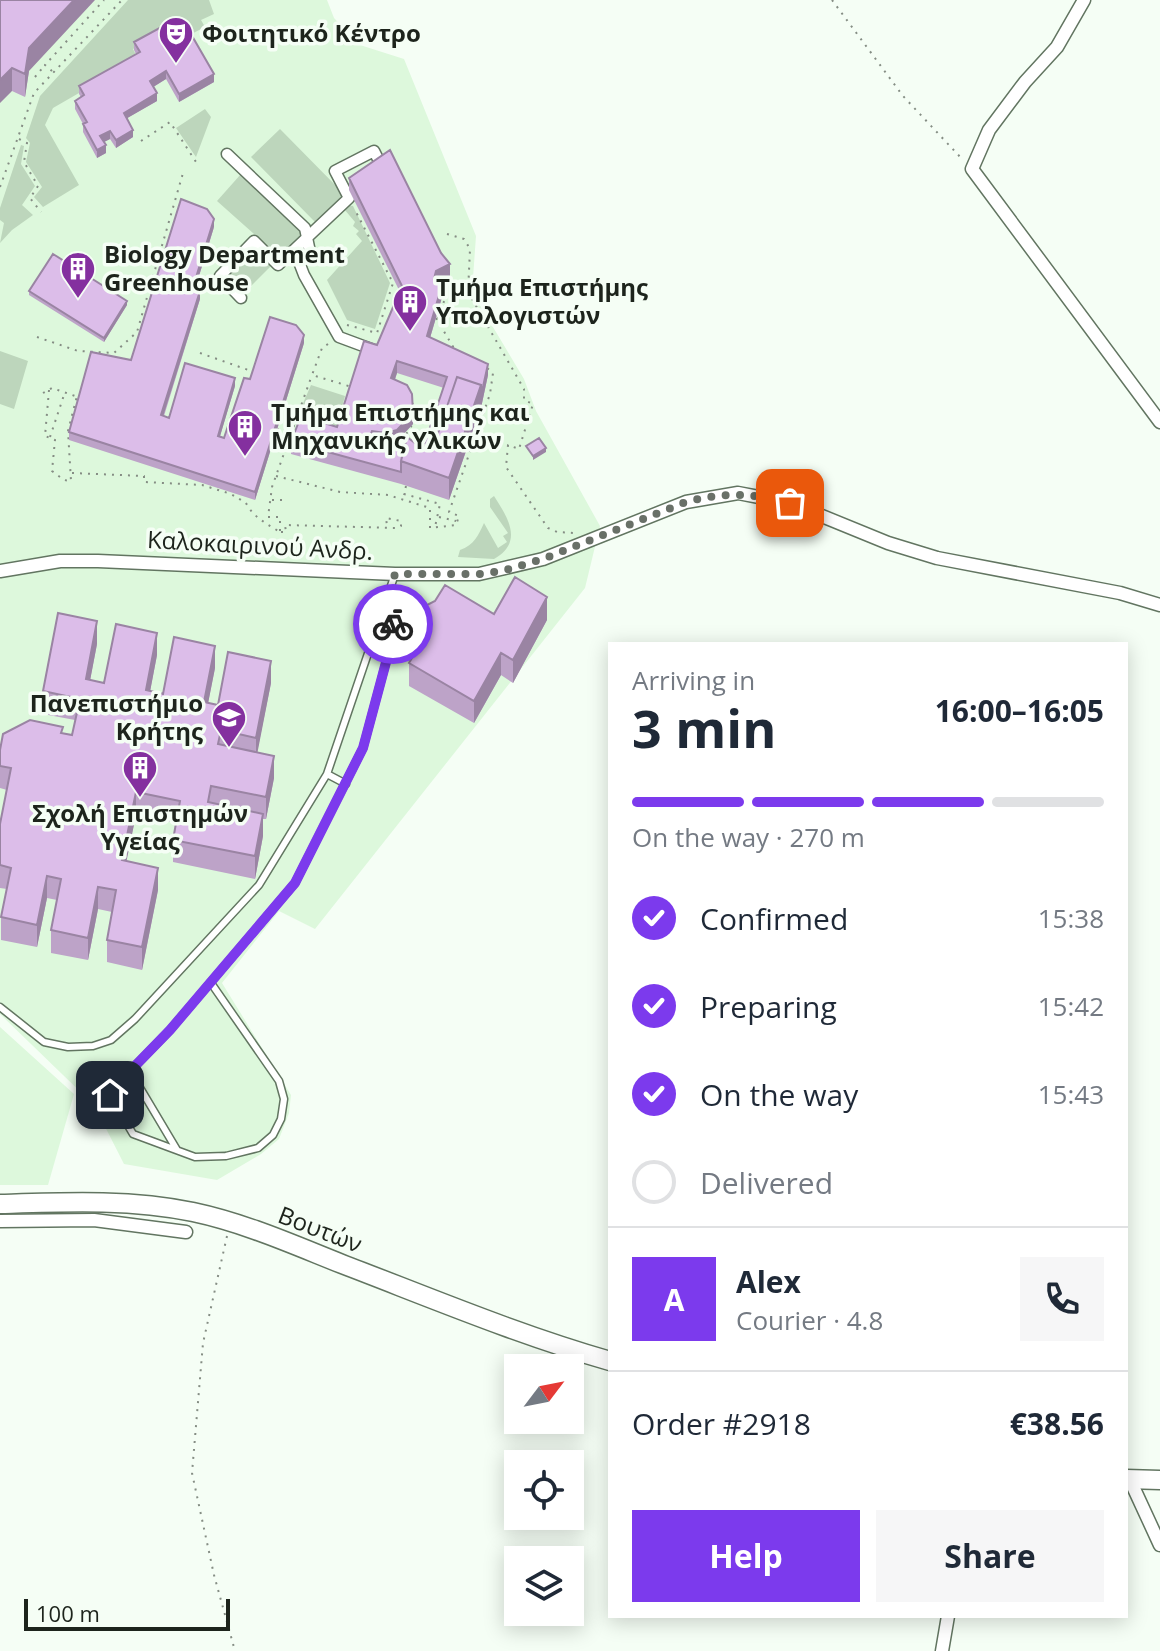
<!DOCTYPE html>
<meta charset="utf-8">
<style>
:root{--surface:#fff;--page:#f6f6f7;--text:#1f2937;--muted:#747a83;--line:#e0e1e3;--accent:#7c3aed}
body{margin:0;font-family:"Open Sans",sans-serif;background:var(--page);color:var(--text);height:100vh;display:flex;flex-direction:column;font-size:30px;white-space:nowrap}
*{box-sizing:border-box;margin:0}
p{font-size:26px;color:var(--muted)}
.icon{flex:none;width:44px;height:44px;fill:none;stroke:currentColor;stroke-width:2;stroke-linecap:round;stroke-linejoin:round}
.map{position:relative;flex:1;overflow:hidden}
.sheet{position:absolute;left:608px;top:642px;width:520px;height:976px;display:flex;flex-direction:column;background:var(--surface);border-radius:0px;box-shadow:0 4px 20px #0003}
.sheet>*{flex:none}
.needle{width:52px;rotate:58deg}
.controls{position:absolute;left:504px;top:1354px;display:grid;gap:16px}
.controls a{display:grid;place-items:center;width:80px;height:80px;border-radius:0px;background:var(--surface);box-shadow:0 4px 20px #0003;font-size:40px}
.scale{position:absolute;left:24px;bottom:20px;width:206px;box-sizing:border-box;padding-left:8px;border:4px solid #1d241c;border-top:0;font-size:22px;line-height:28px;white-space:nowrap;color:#1d241c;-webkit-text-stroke:6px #f5fef5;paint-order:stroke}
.pin{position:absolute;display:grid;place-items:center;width:68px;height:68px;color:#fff;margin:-34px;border-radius:16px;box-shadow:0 4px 12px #0006}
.courier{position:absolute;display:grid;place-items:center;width:80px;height:80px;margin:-40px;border:6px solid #7c3aed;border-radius:50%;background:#fff;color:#222;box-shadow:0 2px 10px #0007}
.overview em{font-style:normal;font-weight:700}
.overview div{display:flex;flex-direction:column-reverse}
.overview{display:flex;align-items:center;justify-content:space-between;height:136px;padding:0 24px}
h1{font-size:52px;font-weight:700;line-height:60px}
.bar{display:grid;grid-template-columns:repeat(4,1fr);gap:12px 8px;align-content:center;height:96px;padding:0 24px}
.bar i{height:10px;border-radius:6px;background:var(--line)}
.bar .on{background:var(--accent)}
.bar p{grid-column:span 4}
.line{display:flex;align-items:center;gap:20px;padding:0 24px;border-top:2px solid var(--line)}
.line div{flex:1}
.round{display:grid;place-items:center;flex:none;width:84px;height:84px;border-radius:0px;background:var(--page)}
ol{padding:0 24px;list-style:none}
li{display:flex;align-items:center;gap:24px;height:88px}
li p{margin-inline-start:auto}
li .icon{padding:8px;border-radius:50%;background:var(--accent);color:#fff;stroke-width:4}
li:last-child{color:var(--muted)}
li i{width:44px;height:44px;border:4px solid var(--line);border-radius:50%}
.action{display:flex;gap:16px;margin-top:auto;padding:16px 24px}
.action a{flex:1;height:92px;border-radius:0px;background:var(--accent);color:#fff;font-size:32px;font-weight:700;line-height:92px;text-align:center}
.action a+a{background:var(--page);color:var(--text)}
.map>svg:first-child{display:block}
</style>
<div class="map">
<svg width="1160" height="1651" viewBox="0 0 1160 1651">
<rect width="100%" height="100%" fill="#f5fef5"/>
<path fill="#ddf8dc" d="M0,0H327L334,18L360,45L404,59L476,236L472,292L524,379L536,411L600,526L585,588L315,929L279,911L222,983L291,1095L289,1113L279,1139L261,1154L217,1180L124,1164L94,1105L0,1014Z
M0,1027L74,1094L48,1185H0Z"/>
<path fill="#bdd6bc" d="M128,0H209L214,14L201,20L205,27L174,43L165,30L133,49L138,59L53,108L45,125L79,185L43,207L34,197L42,187L26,162L30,143L26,138L40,96Z
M205,109L211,117L196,157L176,128Z
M280,129L344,194L315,222L251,157Z
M21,145L24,146L21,164L35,186L22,205L33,215L12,230L0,243L4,223L0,220V208Z
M241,174L304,231L280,257L217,201Z
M347,205L353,206L390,283L375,329L347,320L327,280L362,241L356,234L359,231L353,226L355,222L344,209Z
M257,248L273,264L242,295L226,278Z
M0,351L28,361L14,409L0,404Z
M311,385L345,396L333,441L294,424Z
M494,496C508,518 524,542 494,559L458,557L460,550C474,545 478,536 484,523L498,548L507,542L503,536L508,533L490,507V499Z"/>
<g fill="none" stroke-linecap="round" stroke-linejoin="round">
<defs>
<path id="service" d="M327,774L346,784
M211,983L279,1081L284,1099L281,1119L273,1135L258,1148L226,1156L195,1157L133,1134L110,1095L135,1066L170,1030L295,883L363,748L396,625L381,617
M0,1007L44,1042L68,1047L93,1046L111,1040L135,1019L259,885L327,774L395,574
M130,1071L177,1150"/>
<path id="pedestrian" d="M227,154L305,228L310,252L299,262L304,275L339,337L374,350
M241,298L220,276L254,241L278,265L349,198L335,171L374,151L382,167"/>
<path id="minor" d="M1084,0L1057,47L1025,82L989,130L972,169L1160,422
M0,571L60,561H98L395,574H479L543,559L686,502L738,493L790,503L888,543L937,558L1120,593L1160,605
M0,1221L94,1220L186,1232
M1130,1480L1160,1545
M942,1651L948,1616"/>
<path id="secondary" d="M0,1204C65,1202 130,1199 193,1212C245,1223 294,1245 342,1264C431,1298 519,1335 610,1361
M1126,1479L1160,1480"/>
</defs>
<use href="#service" stroke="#627561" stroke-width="9"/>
<use href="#pedestrian" stroke="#627561" stroke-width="13"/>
<use href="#minor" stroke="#627561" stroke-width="15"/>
<use href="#secondary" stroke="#627561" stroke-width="21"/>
<path stroke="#858d84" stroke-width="2" stroke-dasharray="2 6" stroke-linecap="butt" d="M832,0L903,96L963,160
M52,71L45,65L104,0
M35,77L44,66
M19,139L27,143L24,162L38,186L30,198L41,212
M141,141L170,122L198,165
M0,187L34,93L122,0
M447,234L464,239L470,249L468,292L524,389V400L533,404L519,449L508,445L506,467L548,528L557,532L573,533
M443,282L450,278L451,273
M436,318L455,350
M438,318L447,293L444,287
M347,325L377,333L393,283L355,210
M37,337L78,351L114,353L137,332L183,173
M328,344L322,348L312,375L352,387
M200,353L254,372
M49,390L45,436L55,440L52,471L64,480L71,481L68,431L77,396
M43,393L52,388L75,396
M277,429L291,431
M50,437L65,392
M397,447C408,429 421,422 411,400
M72,473L144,476V482L202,485L231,494L246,503C253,517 267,524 280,532
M276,476L340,492L388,495L430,508V528L456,525L459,516L449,512L490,394L493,373L487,368
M406,486L404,494L440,504L435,527
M272,500H287
M439,517L456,521
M280,531V517H268L272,487L312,375
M281,532H286L285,525L396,528L401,526V521L386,518L387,526
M227,1236L203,1343L192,1473L214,1575L235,1651"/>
<use href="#service" stroke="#fff" stroke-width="6"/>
<use href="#pedestrian" stroke="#fff" stroke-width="10"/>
<use href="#minor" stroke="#fff" stroke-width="12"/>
<use href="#secondary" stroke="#fff" stroke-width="18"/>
</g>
<path fill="#bda3c8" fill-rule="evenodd" d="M0,0L29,71L25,97L12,91Z
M173,38L214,82L179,102L166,79L153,87L157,101L127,118L133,137L116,148L110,139L104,142L106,153L97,158L83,132V124L75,109V101L81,97L79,94V86L136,54L134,50V42Z
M349,178L450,276L440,281L443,294L430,338L488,375L481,408L449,500L401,484L291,454V442L337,427L377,345L400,292L349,190ZM397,373L444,388L423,448L419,446L404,447L391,443L397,441L413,424L395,380Z
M214,227L196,286L200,299L164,416L169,418L235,386L220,436L224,438L250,379L304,343L255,500L69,440V432L131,360Z
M29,291L127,305L104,342L29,295Z
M494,614L547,620L513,683L501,675L474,723L409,686V663L418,649L412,645V623Z
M97,644L90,680L104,683L157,655L150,691L163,694L215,668L208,703L218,705L271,683L257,752L274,778L266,819H263V836L255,879L173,862V840L176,823L136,815L126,861L158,890L142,970L107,962V940L112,912L98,909L88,960L51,953V930L57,900L47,898L37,947L1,940V917L7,889L0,888V824L7,790L0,788V750L63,733L72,735L75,720L43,714V691Z"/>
<path fill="#9a84a3" d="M74,0H95L29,71L25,97V74L29,48Z
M12,68V91L0,103V80Z
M166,71V79L150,89V81Z
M214,74V82L179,102V94Z
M157,93V101L124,120V113Z
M133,130V137L116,148V140Z
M110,131V139L100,144V136Z
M106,145V153L97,158V150Z
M214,219V227L194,292V284Z
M450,264V276L436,283L434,279L436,271Z
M443,282V294L427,348V336Z
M200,291V299L161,423V415Z
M127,301V305L104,342V338Z
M304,335V343L255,500V492Z
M397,361V373L391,390V378Z
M488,364V375L481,408L449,500V478Z
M235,378V386L218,443V436Z
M413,413V424L397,441L386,444V433Z
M546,448V452L533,460V456Z
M547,597V620L513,683V660Z
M97,621V644L86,702V679Z
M157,633V655L146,713V690Z
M215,646V668L204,724V702Z
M501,653V675L474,723V701Z
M271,661V683L256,760V738Z
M274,756V778L266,819V797Z
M136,792V815L122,883V860Z
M263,814V836L255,879V856Z
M158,868V890L142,970V947Z
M47,876V898L37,947V925Z
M98,887V909L88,960V938Z"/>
<path fill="#dcbde9" stroke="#9a84a3" stroke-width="2" d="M0,0H74L29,48L25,74L12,68L0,80Z
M165,25L173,38L188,29L214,74L179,94L166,71L150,81L157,93L124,113L133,130L116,140L110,131L100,136L106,145L97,150L83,124L87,122L75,101L84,95L79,86L140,52L134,42Z
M390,150L441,253L450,264L436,271L434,279L443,282L427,336L488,364L481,396V385L457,377L432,451L423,448L447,377L397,361L391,378L407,385L412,394L413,413L397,430L386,433L372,431L370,436L404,447L401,461V472L291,442L301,416L337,427L364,341L377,345L402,286L349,178Z
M181,199L207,209L214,219L194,284L200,291L161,415L169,418L185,363L235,378L218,436L224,438L244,378L250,379L270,317L296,325L304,335L255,492L69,432L91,352L131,360Z
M53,254L127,301L104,338L29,291Z
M457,377L481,385L449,478L401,461L407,437L419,446L432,451Z
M539,438L546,448L533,456L526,446Z
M515,577L547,597L513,660L501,653L474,701L409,663L428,631L412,623L423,607L435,601L445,585L494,614Z
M58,613L97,621L86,679L104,683L116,624L157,633L146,690L163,694L174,637L215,646L204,702L218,705L228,652L271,661L256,738L221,730L218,744L274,756L266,797L211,786L208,802L263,814L255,856L173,840L180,801L136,792L122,860L158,868L142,947L107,940L116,890L98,887L88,938L51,930L61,879L47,876L37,925L1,917L11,868L0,865V824L11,768L0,766V750L3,734L30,720L63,727L61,733L72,735L80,699L43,691Z"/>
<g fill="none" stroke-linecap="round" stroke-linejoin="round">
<path stroke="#697068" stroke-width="8" stroke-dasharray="0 14.4" d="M393,624L381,617L395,574H479L502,571L543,559L686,502C725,492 751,493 790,503"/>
<path stroke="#7c3aed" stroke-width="10" d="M110,1095L135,1066L170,1030L295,883L363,748L396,625L393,624"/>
</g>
<defs>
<symbol id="theatre-pin" viewBox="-11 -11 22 30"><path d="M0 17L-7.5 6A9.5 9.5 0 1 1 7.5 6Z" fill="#84309f" stroke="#f5fef5"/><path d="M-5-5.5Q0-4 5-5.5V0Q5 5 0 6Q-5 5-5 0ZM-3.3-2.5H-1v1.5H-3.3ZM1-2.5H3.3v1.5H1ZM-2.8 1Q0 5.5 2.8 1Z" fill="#fff"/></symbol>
<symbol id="building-pin" viewBox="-11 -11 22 30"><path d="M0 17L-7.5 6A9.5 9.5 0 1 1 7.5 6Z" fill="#84309f" stroke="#f5fef5"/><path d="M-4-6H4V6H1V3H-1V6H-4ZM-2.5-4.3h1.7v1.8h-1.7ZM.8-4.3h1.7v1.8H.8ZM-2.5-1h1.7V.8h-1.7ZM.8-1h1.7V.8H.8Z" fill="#fff"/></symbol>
<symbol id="university-pin" viewBox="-11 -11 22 30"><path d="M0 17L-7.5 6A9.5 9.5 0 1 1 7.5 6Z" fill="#84309f" stroke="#f5fef5"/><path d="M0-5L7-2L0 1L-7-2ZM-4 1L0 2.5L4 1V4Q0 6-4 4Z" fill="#fff"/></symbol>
</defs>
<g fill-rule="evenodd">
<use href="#theatre-pin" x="156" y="14" width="40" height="54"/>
<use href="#building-pin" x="58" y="249" width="40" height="54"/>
<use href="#building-pin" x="390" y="282" width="40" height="54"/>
<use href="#building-pin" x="225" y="407" width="40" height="54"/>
<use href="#university-pin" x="209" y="698" width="40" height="54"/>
<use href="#building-pin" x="120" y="748" width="40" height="54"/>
</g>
<g text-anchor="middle" stroke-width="7" stroke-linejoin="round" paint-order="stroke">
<g font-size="24" font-weight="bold" fill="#1d241c" stroke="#f5fef5" text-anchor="start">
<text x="202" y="42">Φοιτητικό Κέντρο</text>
<text x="104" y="263">Biology Department<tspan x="104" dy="28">Greenhouse</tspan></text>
<text x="436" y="296">Τμήμα Επιστήμης<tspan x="436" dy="28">Υπολογιστών</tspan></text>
<text x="271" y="421">Τμήμα Επιστήμης και<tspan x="271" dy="28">Μηχανικής Υλικών</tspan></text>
<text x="203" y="712" text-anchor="end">Πανεπιστήμιο<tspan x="203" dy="28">Κρήτης</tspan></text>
<text x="140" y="822" text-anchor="middle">Σχολή Επιστημών<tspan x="140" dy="28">Υγείας</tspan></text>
</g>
<g font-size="24" fill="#1d241c" stroke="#f5fef5">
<text transform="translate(260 546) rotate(3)" y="8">Καλοκαιρινού Ανδρ.</text>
<text transform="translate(320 1230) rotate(21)" y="8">Βουτών</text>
</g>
</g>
</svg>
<div class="controls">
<a><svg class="needle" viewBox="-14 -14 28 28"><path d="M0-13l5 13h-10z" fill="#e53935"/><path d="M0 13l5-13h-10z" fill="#747a83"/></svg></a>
<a><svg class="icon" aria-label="locate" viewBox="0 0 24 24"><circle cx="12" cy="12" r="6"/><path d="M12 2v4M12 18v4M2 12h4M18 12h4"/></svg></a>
<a><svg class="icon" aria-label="layers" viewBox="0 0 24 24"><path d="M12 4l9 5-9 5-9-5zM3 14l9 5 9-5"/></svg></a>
</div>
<div class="scale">100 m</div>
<div class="pin" style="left:790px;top:503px;background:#ea580c"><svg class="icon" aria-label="bag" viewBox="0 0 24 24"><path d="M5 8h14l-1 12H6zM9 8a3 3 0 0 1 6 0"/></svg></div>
<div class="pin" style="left:110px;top:1095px;background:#1f2937"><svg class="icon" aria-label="home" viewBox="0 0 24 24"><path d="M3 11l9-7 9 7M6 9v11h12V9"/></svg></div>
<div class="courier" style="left:393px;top:624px"><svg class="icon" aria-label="bike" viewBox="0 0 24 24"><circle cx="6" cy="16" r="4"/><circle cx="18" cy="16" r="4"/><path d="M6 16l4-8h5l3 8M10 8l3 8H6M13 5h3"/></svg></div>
<section class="sheet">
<div class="overview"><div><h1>3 min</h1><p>Arriving in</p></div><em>16:00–16:05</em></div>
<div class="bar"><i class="on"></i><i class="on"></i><i class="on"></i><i></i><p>On the way · 270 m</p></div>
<ol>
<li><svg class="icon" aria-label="check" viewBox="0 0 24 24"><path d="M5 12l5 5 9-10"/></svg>Confirmed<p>15:38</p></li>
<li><svg class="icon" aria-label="check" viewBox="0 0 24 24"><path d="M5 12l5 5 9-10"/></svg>Preparing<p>15:42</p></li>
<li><svg class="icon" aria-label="check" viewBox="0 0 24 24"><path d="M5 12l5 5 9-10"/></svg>On the way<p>15:43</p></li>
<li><i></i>Delivered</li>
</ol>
<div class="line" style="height:144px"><b class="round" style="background:var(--accent);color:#fff">A</b><div><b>Alex</b><p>Courier · 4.8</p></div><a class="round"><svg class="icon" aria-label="phone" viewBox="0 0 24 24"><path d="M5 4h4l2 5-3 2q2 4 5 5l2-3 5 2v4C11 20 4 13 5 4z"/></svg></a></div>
<div class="line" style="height:104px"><div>Order #2918</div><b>€38.56</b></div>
<div class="action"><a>Help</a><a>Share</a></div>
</section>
</div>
